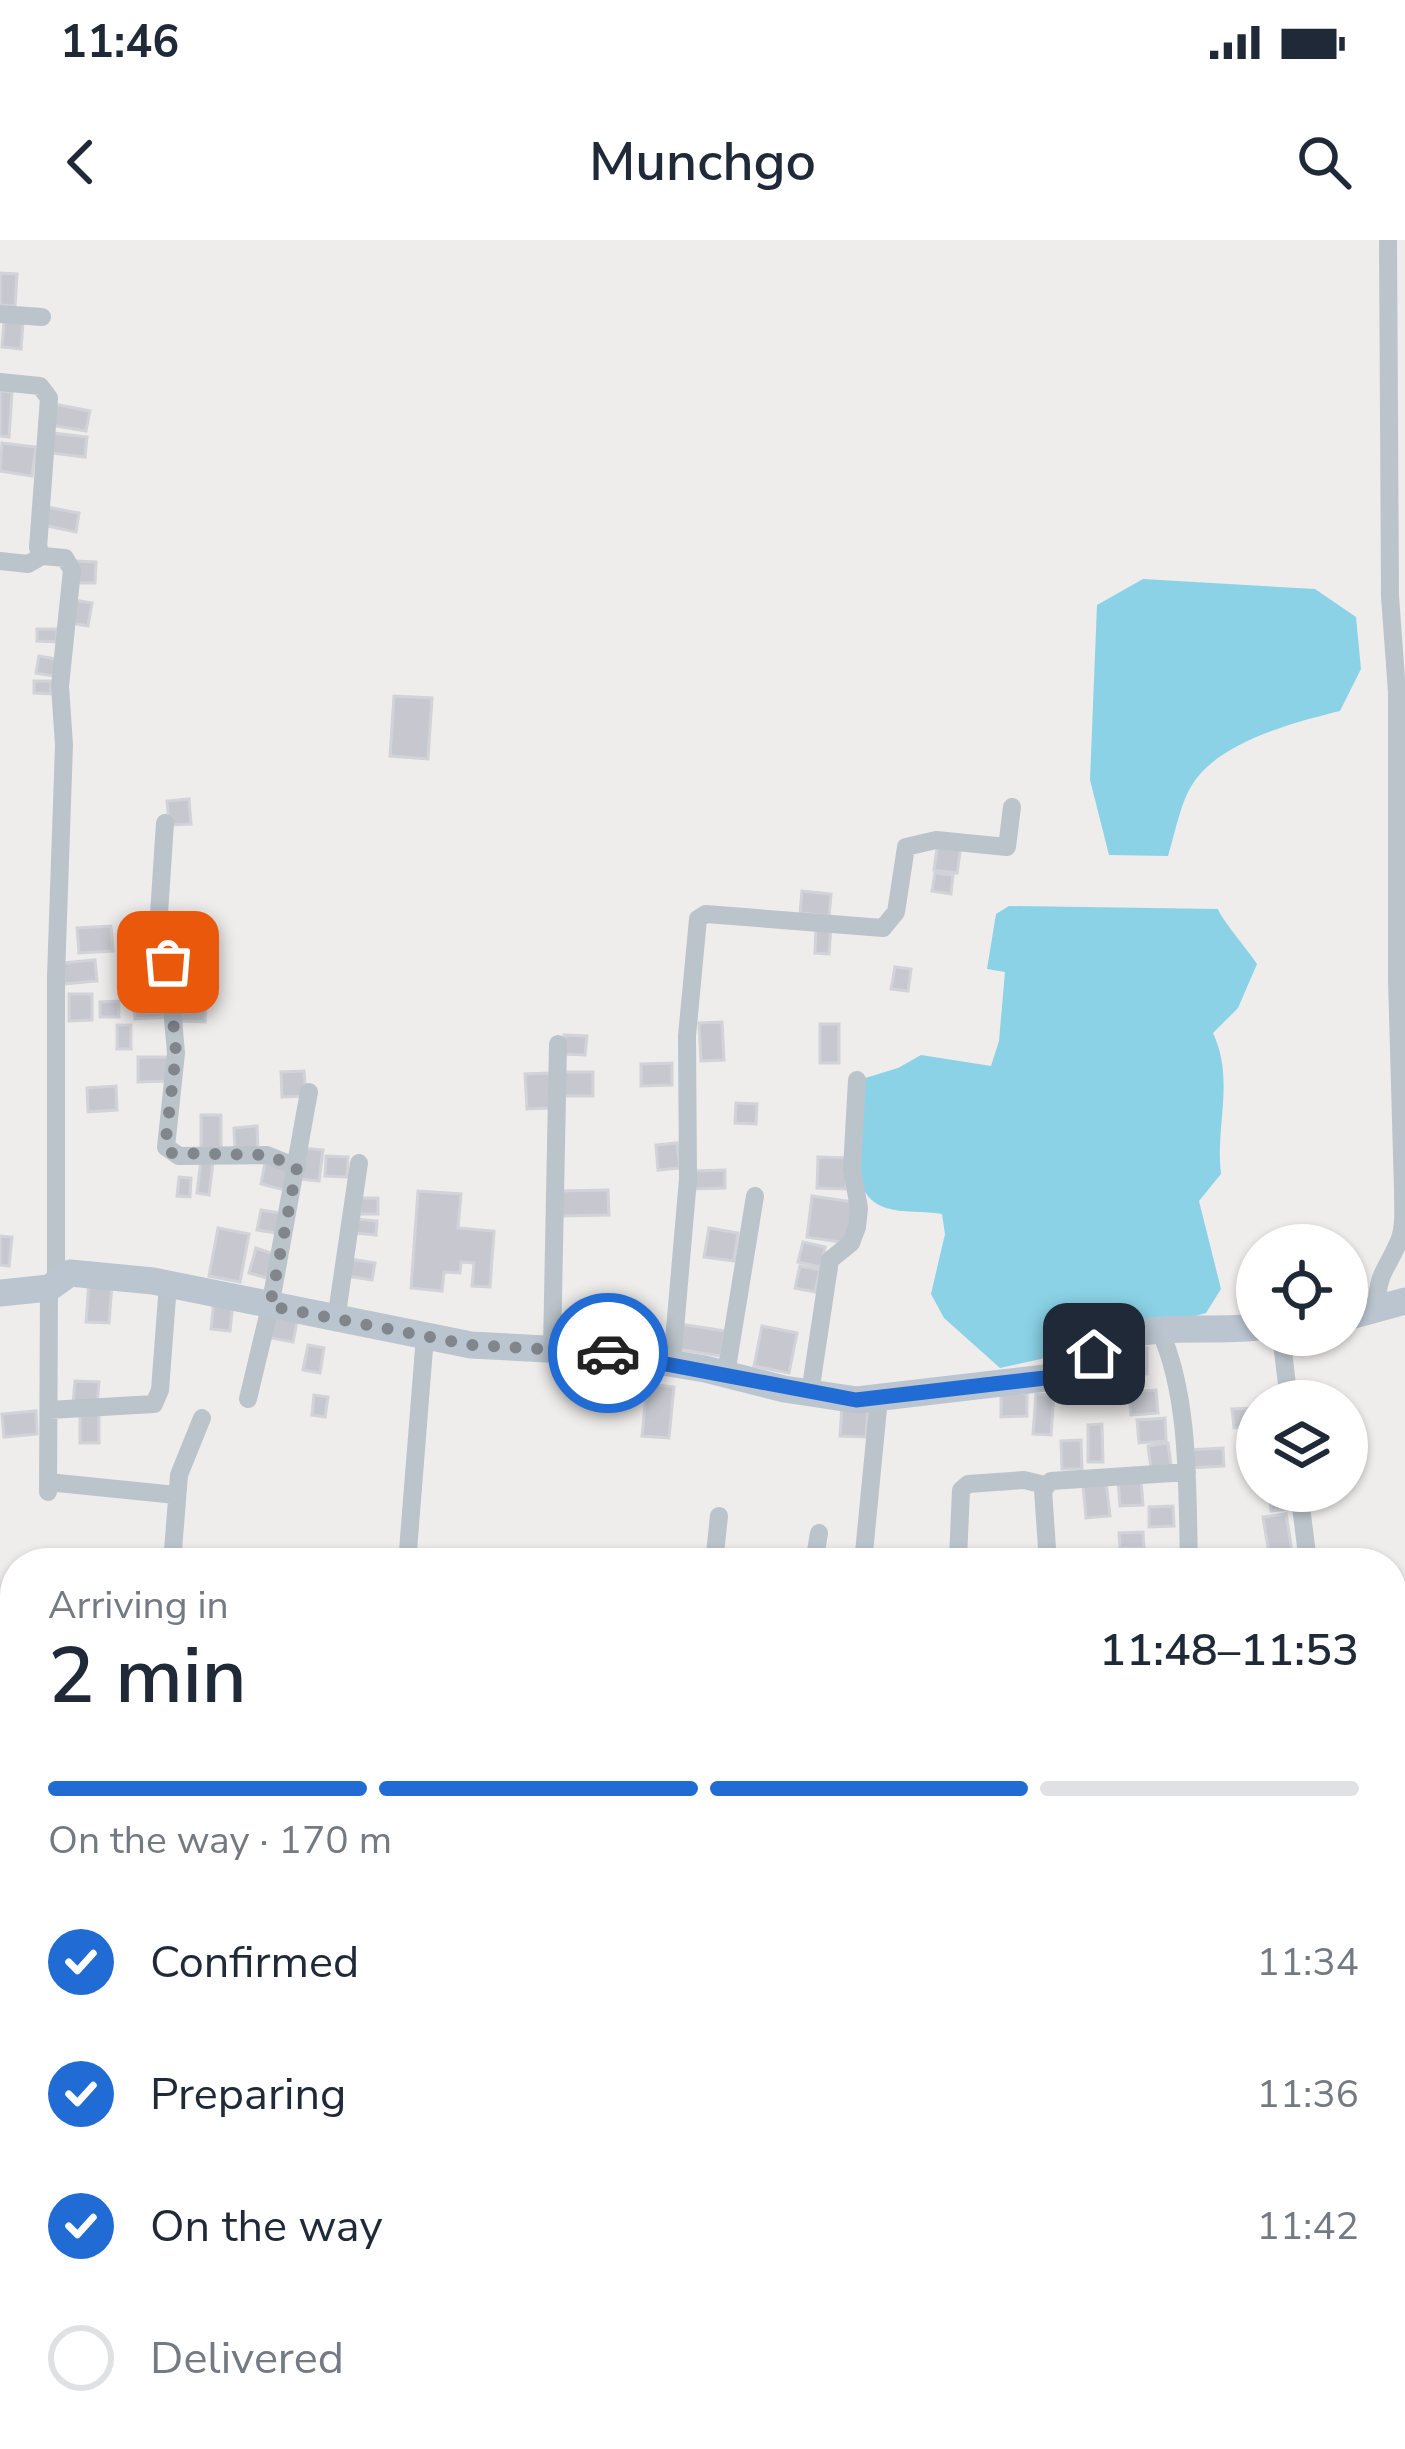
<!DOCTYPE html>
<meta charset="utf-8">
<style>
:root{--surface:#fff;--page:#f2f2f3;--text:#1f2937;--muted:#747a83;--line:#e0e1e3;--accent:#216cd4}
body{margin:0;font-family:"Nunito Sans",sans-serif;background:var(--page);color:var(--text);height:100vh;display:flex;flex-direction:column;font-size:45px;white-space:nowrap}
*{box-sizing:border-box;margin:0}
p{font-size:39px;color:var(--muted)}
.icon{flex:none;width:66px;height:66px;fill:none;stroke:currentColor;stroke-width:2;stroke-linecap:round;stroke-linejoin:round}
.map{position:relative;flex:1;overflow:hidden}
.details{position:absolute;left:0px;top:1308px;width:1407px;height:903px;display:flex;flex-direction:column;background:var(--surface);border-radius:48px 48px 0 0;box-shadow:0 3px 9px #0004}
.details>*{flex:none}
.controls{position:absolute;left:1236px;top:984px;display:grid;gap:24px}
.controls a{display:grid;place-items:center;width:132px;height:132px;border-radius:50%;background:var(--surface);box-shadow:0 3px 9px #0004;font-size:60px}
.pin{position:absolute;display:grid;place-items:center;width:102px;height:102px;color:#fff;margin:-51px;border-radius:24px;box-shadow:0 6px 18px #0006}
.courier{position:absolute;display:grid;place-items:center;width:120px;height:120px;margin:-60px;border:9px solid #216cd4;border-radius:50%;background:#fff;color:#222;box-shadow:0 3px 15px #0007}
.summary em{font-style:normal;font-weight:600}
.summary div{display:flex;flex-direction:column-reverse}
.summary{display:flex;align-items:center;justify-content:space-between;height:204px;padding:0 48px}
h1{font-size:78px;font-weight:600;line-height:90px}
.bar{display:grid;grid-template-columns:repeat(4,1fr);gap:18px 12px;align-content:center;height:144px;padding:0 48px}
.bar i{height:15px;border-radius:9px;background:var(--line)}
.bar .active{background:var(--accent)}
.bar p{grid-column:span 4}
ol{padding:0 48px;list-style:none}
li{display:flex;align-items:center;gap:36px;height:132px}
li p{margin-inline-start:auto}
li .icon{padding:12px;border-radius:50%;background:var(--accent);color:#fff;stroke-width:4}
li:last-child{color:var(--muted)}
li i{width:66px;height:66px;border:6px solid var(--line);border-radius:50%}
.status{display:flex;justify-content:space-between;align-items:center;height:84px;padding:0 60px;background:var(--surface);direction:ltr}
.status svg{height:33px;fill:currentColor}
header{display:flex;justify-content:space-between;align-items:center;height:156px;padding:0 48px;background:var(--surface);font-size:54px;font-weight:600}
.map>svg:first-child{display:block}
</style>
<div class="status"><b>11:46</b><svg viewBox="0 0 49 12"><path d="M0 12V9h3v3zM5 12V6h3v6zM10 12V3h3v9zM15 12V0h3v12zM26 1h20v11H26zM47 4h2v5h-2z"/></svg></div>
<header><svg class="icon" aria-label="back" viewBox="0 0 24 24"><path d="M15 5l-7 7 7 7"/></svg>Munchgo<svg class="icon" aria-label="search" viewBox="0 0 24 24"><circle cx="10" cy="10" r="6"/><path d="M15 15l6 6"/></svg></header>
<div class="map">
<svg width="1405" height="2209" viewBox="0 0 1405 2209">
<rect width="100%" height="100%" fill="#efecec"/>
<path fill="#8bd2e7" d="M1143,339L1315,349L1356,377L1361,429L1340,471C1295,482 1218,502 1192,545C1180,564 1175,594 1168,616L1109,615L1090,540L1097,365Z
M1009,666L1218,669C1221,679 1248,710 1257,724L1238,768L1213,793C1235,840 1215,886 1221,934L1199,961L1221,1049L1206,1073L1157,1087L1122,1089L1045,1118L1000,1128L944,1078L931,1054L945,994L942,974C925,971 902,973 886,968C840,954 859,875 862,839L898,828L921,815L991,826L999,801L1005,732L987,729L996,674Z"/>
<path fill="#c7c8cf" stroke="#d1d3d8" stroke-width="3" d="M0,33L17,34L15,66L0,65Z
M4,81L23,83L21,109L2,107Z
M0,151L12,152L9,197L0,196Z
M54,164L90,171L86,191L50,185Z
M54,193L87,197L85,217L51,213Z
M2,203L36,207L32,236L0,231Z
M47,267L79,273L76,292L43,285Z
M74,321L96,322L95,343H73Z
M74,360L92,363L88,386L71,383Z
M37,389H57V402L37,401Z
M39,416L56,419L54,436L36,433Z
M34,441H51V454L34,453Z
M394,456L432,458L428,519L390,516Z
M189,559L191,584L169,585L167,561Z
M938,602L961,605L957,633L934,630Z
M935,633L953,635L951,654L932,651Z
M802,651L831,654L829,676L800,673Z
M167,677L195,681L192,705L164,702Z
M816,685L831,686L829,714L815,713Z
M111,686L113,711L79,713L77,688Z
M144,709L145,726L127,728L125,711Z
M95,720L97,741L63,744L61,723Z
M895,727L911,729L908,751L891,749Z
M161,744L165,777L135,779L132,747Z
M69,754H92V780L69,781Z
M180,760H206L205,782L180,781Z
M119,761V777H100V762Z
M722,782L724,820L701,821L699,783Z
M820,784H839V823H820Z
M117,785H131V809H117Z
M564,795L587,796L585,815L563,814Z
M138,817H168L169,841L138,842Z
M672,823V845L641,846V824Z
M304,831L306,856L282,857L281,832Z
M562,832H593V856H562Z
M550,833L552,868L527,869L525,834Z
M116,846L117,870L88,872L87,848Z
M736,863L757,864L756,884L735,883Z
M201,875H221V908H201Z
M257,886L258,910L235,912L234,888Z
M677,903L680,928L658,930L656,905Z
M302,908L323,910L319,941L299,939Z
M326,916L348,917L347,937L325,936Z
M818,917L848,918L846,949L817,948Z
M201,920L213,922L209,955L197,953Z
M265,923L288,928L284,950L261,944Z
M725,930V948L693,949V931Z
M179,937L191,938L190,957L177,956Z
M608,950L609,975L560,976V951Z
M418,951L461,954L458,988L494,991L490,1047L472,1046L474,1023L461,1022L460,1033L444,1032L442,1051L411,1048Z
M812,956L853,962L847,1003L807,997Z
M360,958H378V974H360Z
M261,970L280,973L276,993L257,990Z
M355,979L377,981L376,995L354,993Z
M218,988L249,994L240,1042L209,1036Z
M709,988L738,993L734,1021L704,1017Z
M0,996L12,997L9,1026L0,1025Z
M803,1002L825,1007L821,1027L798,1022Z
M256,1008L277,1015L270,1039L249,1033Z
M351,1019L375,1023L372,1040L347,1036Z
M800,1026L820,1030L815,1052L795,1048Z
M89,1042L112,1044L109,1083L86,1082Z
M214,1060L233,1063L230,1091L211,1089Z
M271,1077L297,1082L293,1102L267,1097Z
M680,1084L725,1091L721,1116L676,1109Z
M762,1086L797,1093L789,1133L754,1126Z
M308,1105L324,1108L320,1133L303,1130Z
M1129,1108H1147V1134H1129Z
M75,1141L99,1142L97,1166L73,1165Z
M647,1144L674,1147L669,1198L642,1196Z
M1156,1150L1158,1173L1131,1175L1129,1152Z
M1027,1153V1176L1001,1177V1154Z
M1036,1154L1054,1155L1051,1195L1033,1194Z
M314,1155L328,1157L325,1177L312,1175Z
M842,1165L868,1167L866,1197L840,1196Z
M1257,1168V1186L1234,1188L1232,1169Z
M99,1170V1203H80V1171Z
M36,1171L37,1194L4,1197L2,1174Z
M1165,1178L1166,1201L1139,1203L1137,1180Z
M1102,1184L1103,1222H1088V1185Z
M1081,1200L1082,1229H1062L1061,1201Z
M1168,1203L1171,1225L1151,1228L1148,1206Z
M1223,1208L1224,1226L1189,1228L1188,1210Z
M1141,1239L1143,1265L1120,1266L1118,1240Z
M1106,1242L1110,1276L1086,1278L1083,1245Z
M1292,1254L1294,1268L1271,1271L1269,1257Z
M1173,1266L1174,1286L1149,1287V1267Z
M1286,1274L1292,1311L1269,1314L1263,1277Z
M1143,1292L1144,1308H1120L1119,1293Z
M869,1309L904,1315L903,1323H866Z
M724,1312L757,1322V1323H721Z
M1118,1312L1146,1313V1323H1118Z
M1175,1313V1323H1151V1314Z
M0,1517H15V1541H0Z
M0,1786H7V1809H0Z
M0,1811L8,1812V1836H0Z
M1392,2051L1405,2052V2090L1392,2089Z
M15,2075V2102H0V2076Z
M1394,2107L1405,2108V2132L1392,2130Z
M7,2116L15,2117V2156L6,2155Z
M77,2196H101V2209H78Z
M565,2196H588L587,2209H564Z
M980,2196H998L1001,2197L996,2209H974Z
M1003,2196H1020L1015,2209H998Z
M1108,2196L1129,2206L1128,2209H1101Z"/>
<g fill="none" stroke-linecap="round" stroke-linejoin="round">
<path stroke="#bbc4cb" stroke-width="18" d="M0,74L42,77
M0,142L40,146L49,158L38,308L43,316L65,318L72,330L60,446L64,505L56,736V1043
M0,321L28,324L42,316
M165,583L158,689L168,722L176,813L166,907L179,916L267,915L297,927
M1376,1069C1379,1028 1385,1034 1399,1001C1405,986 1403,966 1403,950L1397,740V452L1390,356L1388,0
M336,1080L359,923
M1160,1091C1190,1157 1187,1250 1189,1323
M1281,1095L1289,1161
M552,1109L558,804
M672,1124L688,939L687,796L698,679L706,674L883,688L896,672L906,607L936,600L1007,607L1012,567
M726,1134L755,956
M810,1153L830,1020L851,1003L857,987L859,968L852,929L857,840
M248,1159L270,1067L309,852
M49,1170L154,1164L160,1150L168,1044
M48,1242L176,1255
M1299,1251L1307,1314
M48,1252L49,1048
M958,1319L961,1250L968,1244L1024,1240L1045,1245
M172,1323L179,1235L202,1178
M407,1323L425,1096
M714,1323L719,1276
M814,1323L819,1293
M863,1323L879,1158
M1048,1323L1043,1250L1051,1241L1187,1232
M1404,1605H1405
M0,1660L15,1661
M1392,1750L1405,1751
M0,1884H15
M1392,1943L1405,1944
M1392,2047L1405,2049
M0,2114H15
M0,2167L6,2209
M109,2196V2209
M418,2196V2209
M457,2196L463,2204L549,2200L555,2201L559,2209
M777,2196V2209
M914,2196L939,2209
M1373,2196L1394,2209
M196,2209L197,2196
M338,2209V2196
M1243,2209L1247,2196
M1315,2209L1320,2196"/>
<path stroke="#bbc5d0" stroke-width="27" d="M0,1053L49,1048L70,1033L153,1041L471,1105L602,1112L705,1129L784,1149L857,1160L1045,1138C1080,1124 1112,1095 1150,1091C1185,1087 1222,1091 1257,1087
M1347,1077L1405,1061"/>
</g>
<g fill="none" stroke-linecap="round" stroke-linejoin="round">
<path stroke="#81868c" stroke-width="12" stroke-dasharray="0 21.6" d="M168,722L176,813L166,899L170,913L267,915L297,927L270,1066L471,1105L608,1113"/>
<path stroke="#216cd4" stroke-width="15" d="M608,1113L856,1160L1045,1138L1094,1114"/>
</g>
</svg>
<div class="controls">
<a><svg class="icon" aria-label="locate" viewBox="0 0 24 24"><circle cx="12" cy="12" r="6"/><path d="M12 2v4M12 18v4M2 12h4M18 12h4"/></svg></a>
<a><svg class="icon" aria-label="layers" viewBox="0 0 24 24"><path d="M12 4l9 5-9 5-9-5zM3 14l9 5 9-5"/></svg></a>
</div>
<div class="pin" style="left:168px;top:722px;background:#ea580c"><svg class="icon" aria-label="bag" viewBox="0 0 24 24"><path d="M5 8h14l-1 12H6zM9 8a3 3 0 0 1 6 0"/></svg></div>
<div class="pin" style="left:1094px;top:1114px;background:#1f2937"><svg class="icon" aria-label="home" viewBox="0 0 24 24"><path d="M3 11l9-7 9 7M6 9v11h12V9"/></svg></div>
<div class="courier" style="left:608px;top:1113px"><svg class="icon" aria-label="car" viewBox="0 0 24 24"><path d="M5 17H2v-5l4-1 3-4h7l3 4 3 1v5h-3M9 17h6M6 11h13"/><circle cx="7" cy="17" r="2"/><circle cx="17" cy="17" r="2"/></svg></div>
<section class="details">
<div class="summary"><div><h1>2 min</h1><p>Arriving in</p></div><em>11:48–11:53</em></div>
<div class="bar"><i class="active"></i><i class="active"></i><i class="active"></i><i></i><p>On the way · 170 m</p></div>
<ol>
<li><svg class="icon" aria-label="check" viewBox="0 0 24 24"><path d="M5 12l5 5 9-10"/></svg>Confirmed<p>11:34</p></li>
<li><svg class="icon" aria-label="check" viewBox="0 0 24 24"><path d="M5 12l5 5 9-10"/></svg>Preparing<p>11:36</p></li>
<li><svg class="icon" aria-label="check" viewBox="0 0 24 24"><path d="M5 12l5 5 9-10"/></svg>On the way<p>11:42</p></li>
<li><i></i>Delivered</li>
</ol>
</section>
</div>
